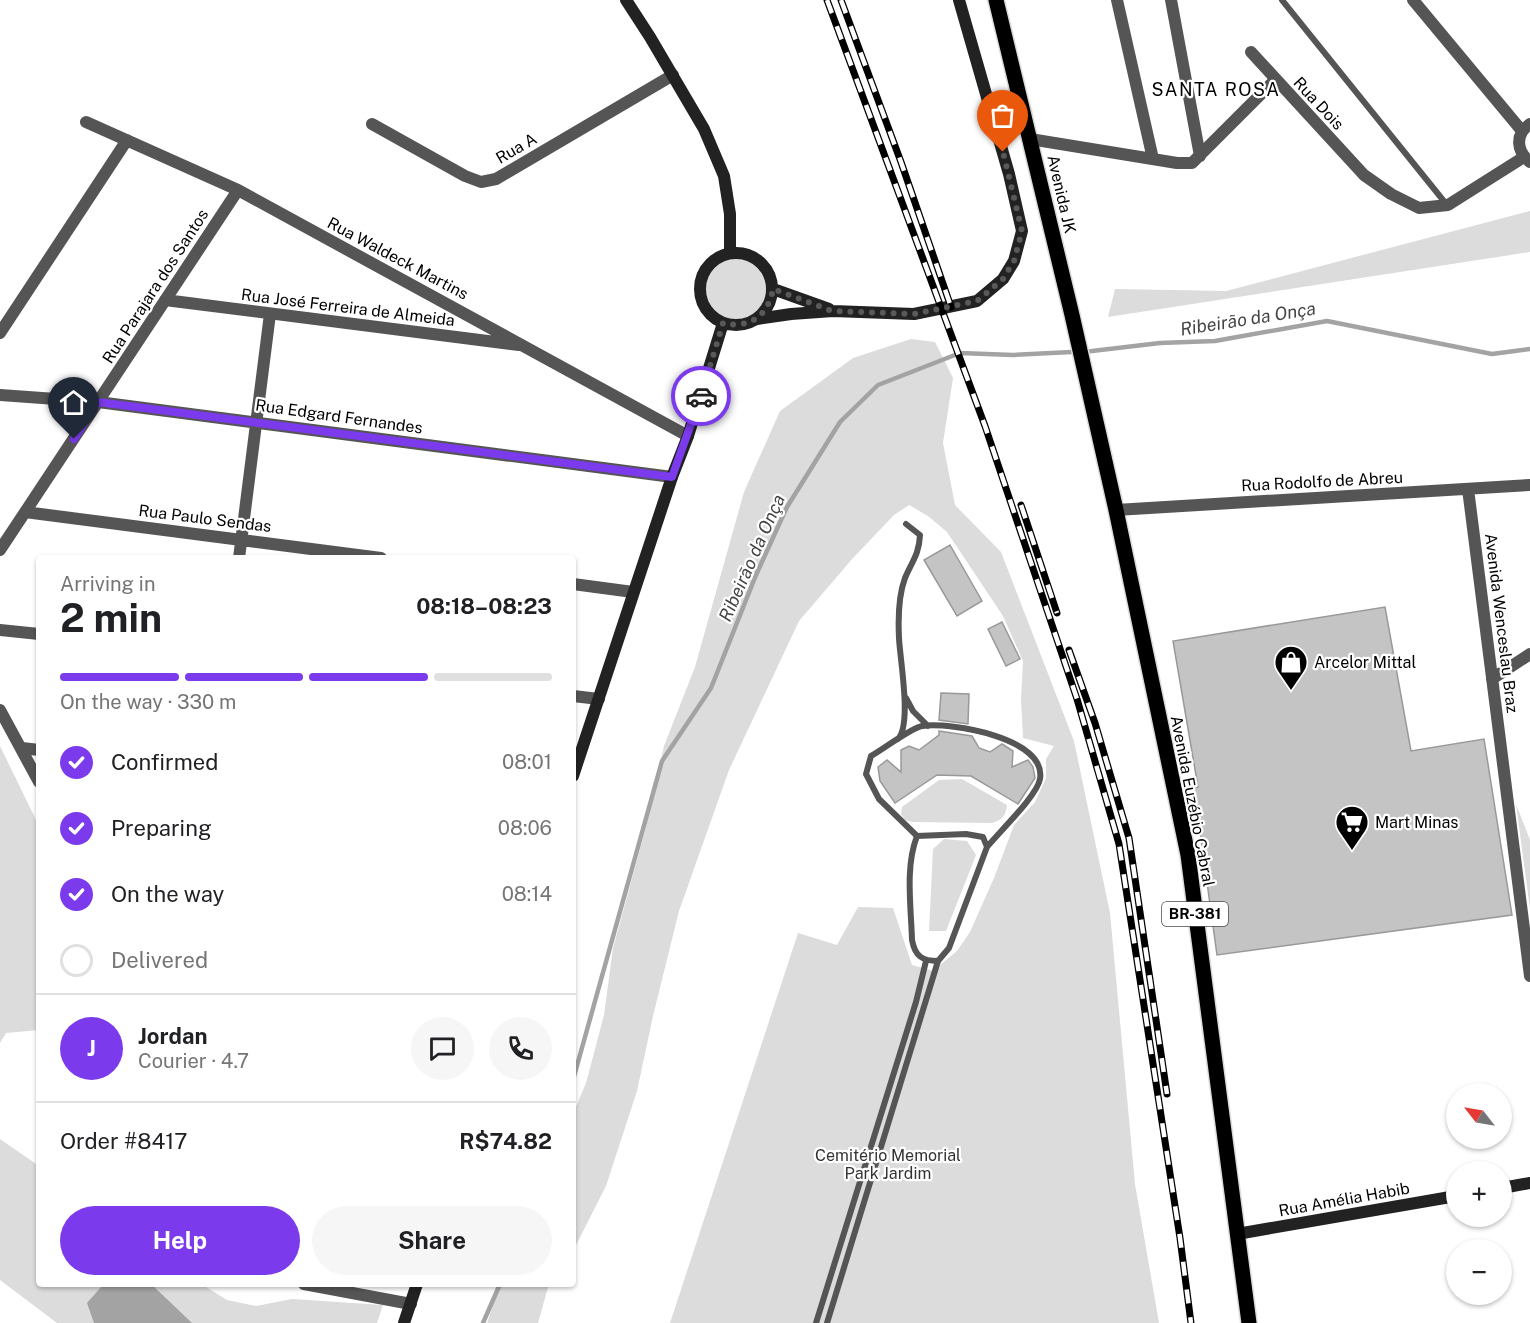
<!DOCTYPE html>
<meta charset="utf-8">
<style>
:root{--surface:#fff;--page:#f6f6f6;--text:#202124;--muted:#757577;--line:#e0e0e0;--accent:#7c3aed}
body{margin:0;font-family:"Public Sans",sans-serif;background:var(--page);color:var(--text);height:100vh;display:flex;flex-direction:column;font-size:22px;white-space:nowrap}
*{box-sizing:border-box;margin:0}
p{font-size:20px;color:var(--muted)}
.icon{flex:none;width:33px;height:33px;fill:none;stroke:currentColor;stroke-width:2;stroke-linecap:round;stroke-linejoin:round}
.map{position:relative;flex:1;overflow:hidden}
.sheet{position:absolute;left:36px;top:555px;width:540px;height:732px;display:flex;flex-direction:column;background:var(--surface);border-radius:6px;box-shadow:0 2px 4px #0004}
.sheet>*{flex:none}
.needle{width:39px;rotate:301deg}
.buttons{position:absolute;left:1446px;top:1083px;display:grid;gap:12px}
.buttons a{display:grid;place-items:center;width:66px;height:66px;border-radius:50%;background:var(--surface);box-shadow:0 2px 4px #0004;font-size:30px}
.pin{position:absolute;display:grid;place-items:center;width:51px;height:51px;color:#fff;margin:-62px -26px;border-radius:50% 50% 50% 0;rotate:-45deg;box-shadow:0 0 6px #0007}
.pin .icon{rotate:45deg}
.courier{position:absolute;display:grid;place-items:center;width:60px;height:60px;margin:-30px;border:4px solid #7c3aed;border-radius:50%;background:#fff;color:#222;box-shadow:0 2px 8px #0007}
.summary em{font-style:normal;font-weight:700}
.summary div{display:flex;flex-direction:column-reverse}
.summary{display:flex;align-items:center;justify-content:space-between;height:102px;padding:0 24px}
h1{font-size:39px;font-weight:700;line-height:45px}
.bar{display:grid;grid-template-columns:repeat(4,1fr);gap:9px 6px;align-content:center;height:72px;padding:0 24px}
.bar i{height:8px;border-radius:4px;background:var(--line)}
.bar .on{background:var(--accent)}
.bar p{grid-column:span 4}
.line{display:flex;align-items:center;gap:15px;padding:0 24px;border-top:2px solid var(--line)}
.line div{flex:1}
.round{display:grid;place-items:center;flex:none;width:63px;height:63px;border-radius:32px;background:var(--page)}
ol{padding:0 24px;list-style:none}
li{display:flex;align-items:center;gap:18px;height:66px}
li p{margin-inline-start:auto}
li .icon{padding:6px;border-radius:50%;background:var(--accent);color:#fff;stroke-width:4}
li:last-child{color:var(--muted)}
li i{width:33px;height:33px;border:3px solid var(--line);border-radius:50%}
.action{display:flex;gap:12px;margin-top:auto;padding:12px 24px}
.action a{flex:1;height:69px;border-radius:36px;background:var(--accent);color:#fff;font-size:24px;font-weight:700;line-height:69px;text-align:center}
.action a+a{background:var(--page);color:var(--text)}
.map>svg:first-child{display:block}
</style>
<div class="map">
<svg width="1530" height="1323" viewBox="0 0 1530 1323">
<rect width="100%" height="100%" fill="#fff"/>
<path fill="#dcdcdc" d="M1530,211V252L1108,317L1115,289L1226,291Z
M706 289a30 30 0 1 1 60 0a30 30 0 1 1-60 0Z
M911,339L935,342L953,378L943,443L955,505L1001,552L1074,741L1110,913L1135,1184L1159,1323H670L798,933L837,945L858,907L893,908L912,965L937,972L941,964L957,951L970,932L994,878L1014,825L1035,802L1046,778V759L1054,746L1023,738L1021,699L1023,661L1003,616L947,532L928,516L909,505L894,515L853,558L799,621L729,770L679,911L653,1016L637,1091L606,1186L573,1251V1114L586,1083L604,1015L613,948L645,831L664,746L695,667L744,492L780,411L853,358Z
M0,746L39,826V1030L6,1033L0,1043Z
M962,779L1007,805C1006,816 1002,820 992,823L912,822L905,820L901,814L902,807L939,780Z
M1516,804L1530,840V909Z
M944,839L967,841L976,855L946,931H929L933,849Z
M0,1139L39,1166V1284H201L227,1300L256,1306L292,1299L383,1305L377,1323H57L0,1280Z
M500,1284H549L538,1323H487Z"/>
<path fill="#a3a3a3" d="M107,1284H151L192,1323H94L87,1303L102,1286Z"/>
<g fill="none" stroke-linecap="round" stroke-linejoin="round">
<path stroke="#a3a3a3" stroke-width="4.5" d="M573,1080L662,761L711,688L756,575L787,507L840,422L878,385L960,353L1013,355L1092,351L1160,343L1215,341L1327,321L1492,354L1530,349
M483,1323L500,1284"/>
</g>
<path fill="#c4c4c4" stroke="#999" stroke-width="1.5" d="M950,545L982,601L957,616L924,560Z
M1385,607L1411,751L1484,739L1512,915L1217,955L1194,788L1198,787L1173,641Z
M1002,622L1020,659L1006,666L988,629Z
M941,693L969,694L968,724L939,720Z
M939,731L972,736L979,748L990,752L1002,744L1013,751L1012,767L1028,760L1033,767L1035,778L1018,804L971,776L937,775L895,803L880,781L878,767L887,760L901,772V750L909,746L919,750L939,735Z"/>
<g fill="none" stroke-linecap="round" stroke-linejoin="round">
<defs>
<path id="primary" d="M996,0L1072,315L1116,510L1188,855L1249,1323"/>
</defs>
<use href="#primary" stroke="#dbdbdb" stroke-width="18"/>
<path stroke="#555" stroke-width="6" d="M1282,0L1447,205
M906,698L913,711L928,726
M898,739C912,724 900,660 899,638C898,618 898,597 905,578C912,561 919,555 920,535L906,524
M917,836L879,799L866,774L871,756C882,750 911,728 922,726C951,722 1047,738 1040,779C1037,796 999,832 987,847
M816,1323L916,1002L926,961
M827,1323L938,961L949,948L987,847L983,837L966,834L917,836C905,867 911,906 912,940C915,956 922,961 938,961"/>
<path stroke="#555" stroke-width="12" d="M1117,0L1153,159
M1171,0L1200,156
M1413,0L1522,131
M1251,52L1364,175L1391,194L1419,208L1448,205L1524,157
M86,122L238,190L688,436
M372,124L465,176L481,182L496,179L673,75
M1530,124C1515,134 1516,151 1530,162
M1030,139L1177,163H1192L1276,79
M165,300L519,345
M0,333L127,140
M0,395L98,402L672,477
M1468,489L1530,976
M1116,510L1530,485
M25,512L381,558
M0,550L238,190
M239,558L270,314
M573,584L633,592
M0,630L39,634
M1492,679L1530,654
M573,696L599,699
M0,710L39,782
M22,748L39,750
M304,1284L411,1304"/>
<path stroke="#222" stroke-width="12" d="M626,0L650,37L704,129L724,176L730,214V253
M700 289a36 36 0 1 1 72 0a36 36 0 1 1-72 0Z
M773,289L829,309
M757,319L791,314L833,311L914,314L977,301L1003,279L1014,261L1022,231L1009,174L959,0
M573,776L672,477L688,436L723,323
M1502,1188L1530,1183
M1237,1234L1456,1196
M404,1323L417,1284"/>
<use href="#primary" stroke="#000" stroke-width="15"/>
<defs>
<path id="rail" d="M827,0L985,426L1077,699L1119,844L1180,1238L1191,1323
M841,0L901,162L951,307
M1021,505L1057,613
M1069,650L1095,723L1129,838L1167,1094"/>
</defs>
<use href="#rail" stroke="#000" stroke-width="7"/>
<use href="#rail" stroke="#fff" stroke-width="4.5" stroke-dasharray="14" stroke-linecap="butt"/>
</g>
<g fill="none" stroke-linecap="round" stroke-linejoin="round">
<path stroke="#595959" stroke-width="6" stroke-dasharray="0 10.8" d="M701,396L723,323C750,329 768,316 773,289L832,311L914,314L977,301L1003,279L1014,261L1022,231L1003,152"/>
<path stroke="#7c3aed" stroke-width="8" d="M74,439L98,402L672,477L701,396"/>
</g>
<defs>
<symbol id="shop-pin" viewBox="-11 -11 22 30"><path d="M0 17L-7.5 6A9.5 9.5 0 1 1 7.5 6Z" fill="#000" stroke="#fff"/><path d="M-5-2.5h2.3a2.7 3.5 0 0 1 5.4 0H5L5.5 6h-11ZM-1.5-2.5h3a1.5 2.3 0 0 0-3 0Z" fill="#fff"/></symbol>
<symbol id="supermarket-pin" viewBox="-11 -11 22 30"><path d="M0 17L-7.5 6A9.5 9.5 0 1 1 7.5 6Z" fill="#000" stroke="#fff"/><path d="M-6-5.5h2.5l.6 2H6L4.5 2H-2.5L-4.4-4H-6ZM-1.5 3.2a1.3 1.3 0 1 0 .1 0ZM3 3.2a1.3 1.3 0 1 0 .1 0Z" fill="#fff"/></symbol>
</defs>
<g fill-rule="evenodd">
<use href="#shop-pin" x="1272" y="643" width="38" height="52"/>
<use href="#supermarket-pin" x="1333" y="803" width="38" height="52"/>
</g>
<g text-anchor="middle" stroke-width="4.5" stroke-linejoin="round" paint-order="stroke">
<rect fill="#fff" stroke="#4c4c4c" stroke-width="1.5" x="1162" y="902" width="66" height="24" rx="4.5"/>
<g font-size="15" font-weight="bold" fill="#000">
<text x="1195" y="919">BR-381</text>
</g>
<g font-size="16" fill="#000" stroke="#fff">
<text transform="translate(1319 103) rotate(47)" y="6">Rua Dois</text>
<text transform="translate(516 148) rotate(-30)" y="6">Rua A</text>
<text transform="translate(1062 194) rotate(77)" y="6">Avenida JK</text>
<text transform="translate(398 258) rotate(28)" y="6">Rua Waldeck Martins</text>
<text transform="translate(155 286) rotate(-57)" y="6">Rua Parajara dos Santos</text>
<text transform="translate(348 307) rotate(7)" y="6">Rua José Ferreira de Almeida</text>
<text transform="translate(339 416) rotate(8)" y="6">Rua Edgard Fernandes</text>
<text transform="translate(1322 481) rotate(-3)" y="6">Rua Rodolfo de Abreu</text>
<text transform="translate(205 518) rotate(7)" y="6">Rua Paulo Sendas</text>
<text transform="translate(1502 623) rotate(83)" y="6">Avenida Wenceslau Braz</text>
<text transform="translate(1193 801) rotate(79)" y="6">Avenida Euzébio Cabral</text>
<text transform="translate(1344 1199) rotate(-10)" y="6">Rua Amélia Habib</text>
</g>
<g font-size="16" fill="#000" stroke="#fff" text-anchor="start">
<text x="1314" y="668">Arcelor Mittal</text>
<text x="1375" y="828">Mart Minas</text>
</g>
<g font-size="16" fill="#333" stroke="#fff">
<text x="888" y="1161">Cemitério Memorial<tspan x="888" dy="18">Park Jardim</tspan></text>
</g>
<g font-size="18" letter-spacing="1.5" fill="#000" stroke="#fff">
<text x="1216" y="96">SANTA ROSA</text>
</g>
<g font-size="18" font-style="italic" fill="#444" stroke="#fff">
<text transform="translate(1248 319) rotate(-9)" y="6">Ribeirão da Onça</text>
<text transform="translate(752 558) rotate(-66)" y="6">Ribeirão da Onça</text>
</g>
</g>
</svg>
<div class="buttons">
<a><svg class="needle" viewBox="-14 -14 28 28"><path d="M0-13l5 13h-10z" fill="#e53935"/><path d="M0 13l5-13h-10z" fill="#757577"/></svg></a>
<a>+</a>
<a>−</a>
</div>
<div class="pin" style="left:1003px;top:152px;background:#ea580c"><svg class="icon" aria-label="bag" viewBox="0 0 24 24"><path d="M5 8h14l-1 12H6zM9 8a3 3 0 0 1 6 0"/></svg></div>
<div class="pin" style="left:74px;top:439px;background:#1f2937"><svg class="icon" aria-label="home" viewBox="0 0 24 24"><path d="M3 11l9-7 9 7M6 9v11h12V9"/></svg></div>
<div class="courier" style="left:701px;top:396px"><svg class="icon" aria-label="car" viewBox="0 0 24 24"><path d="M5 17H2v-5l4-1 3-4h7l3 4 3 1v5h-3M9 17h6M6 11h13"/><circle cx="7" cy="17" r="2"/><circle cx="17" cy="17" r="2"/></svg></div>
<section class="sheet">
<div class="summary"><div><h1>2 min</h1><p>Arriving in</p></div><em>08:18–08:23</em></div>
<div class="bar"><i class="on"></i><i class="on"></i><i class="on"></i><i></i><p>On the way · 330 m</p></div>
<ol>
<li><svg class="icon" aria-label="check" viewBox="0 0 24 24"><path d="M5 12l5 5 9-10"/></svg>Confirmed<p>08:01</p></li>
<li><svg class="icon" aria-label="check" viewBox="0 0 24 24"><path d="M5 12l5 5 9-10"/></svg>Preparing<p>08:06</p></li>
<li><svg class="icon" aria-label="check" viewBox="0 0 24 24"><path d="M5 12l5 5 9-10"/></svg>On the way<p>08:14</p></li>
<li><i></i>Delivered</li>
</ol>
<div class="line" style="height:108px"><b class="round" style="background:var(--accent);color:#fff">J</b><div><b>Jordan</b><p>Courier · 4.7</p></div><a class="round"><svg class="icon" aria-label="chat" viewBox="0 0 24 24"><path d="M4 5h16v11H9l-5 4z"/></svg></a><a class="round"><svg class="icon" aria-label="phone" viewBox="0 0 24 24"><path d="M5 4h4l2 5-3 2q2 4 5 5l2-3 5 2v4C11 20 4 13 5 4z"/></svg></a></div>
<div class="line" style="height:78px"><div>Order #8417</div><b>R$74.82</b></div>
<div class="action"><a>Help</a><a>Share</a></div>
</section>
</div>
